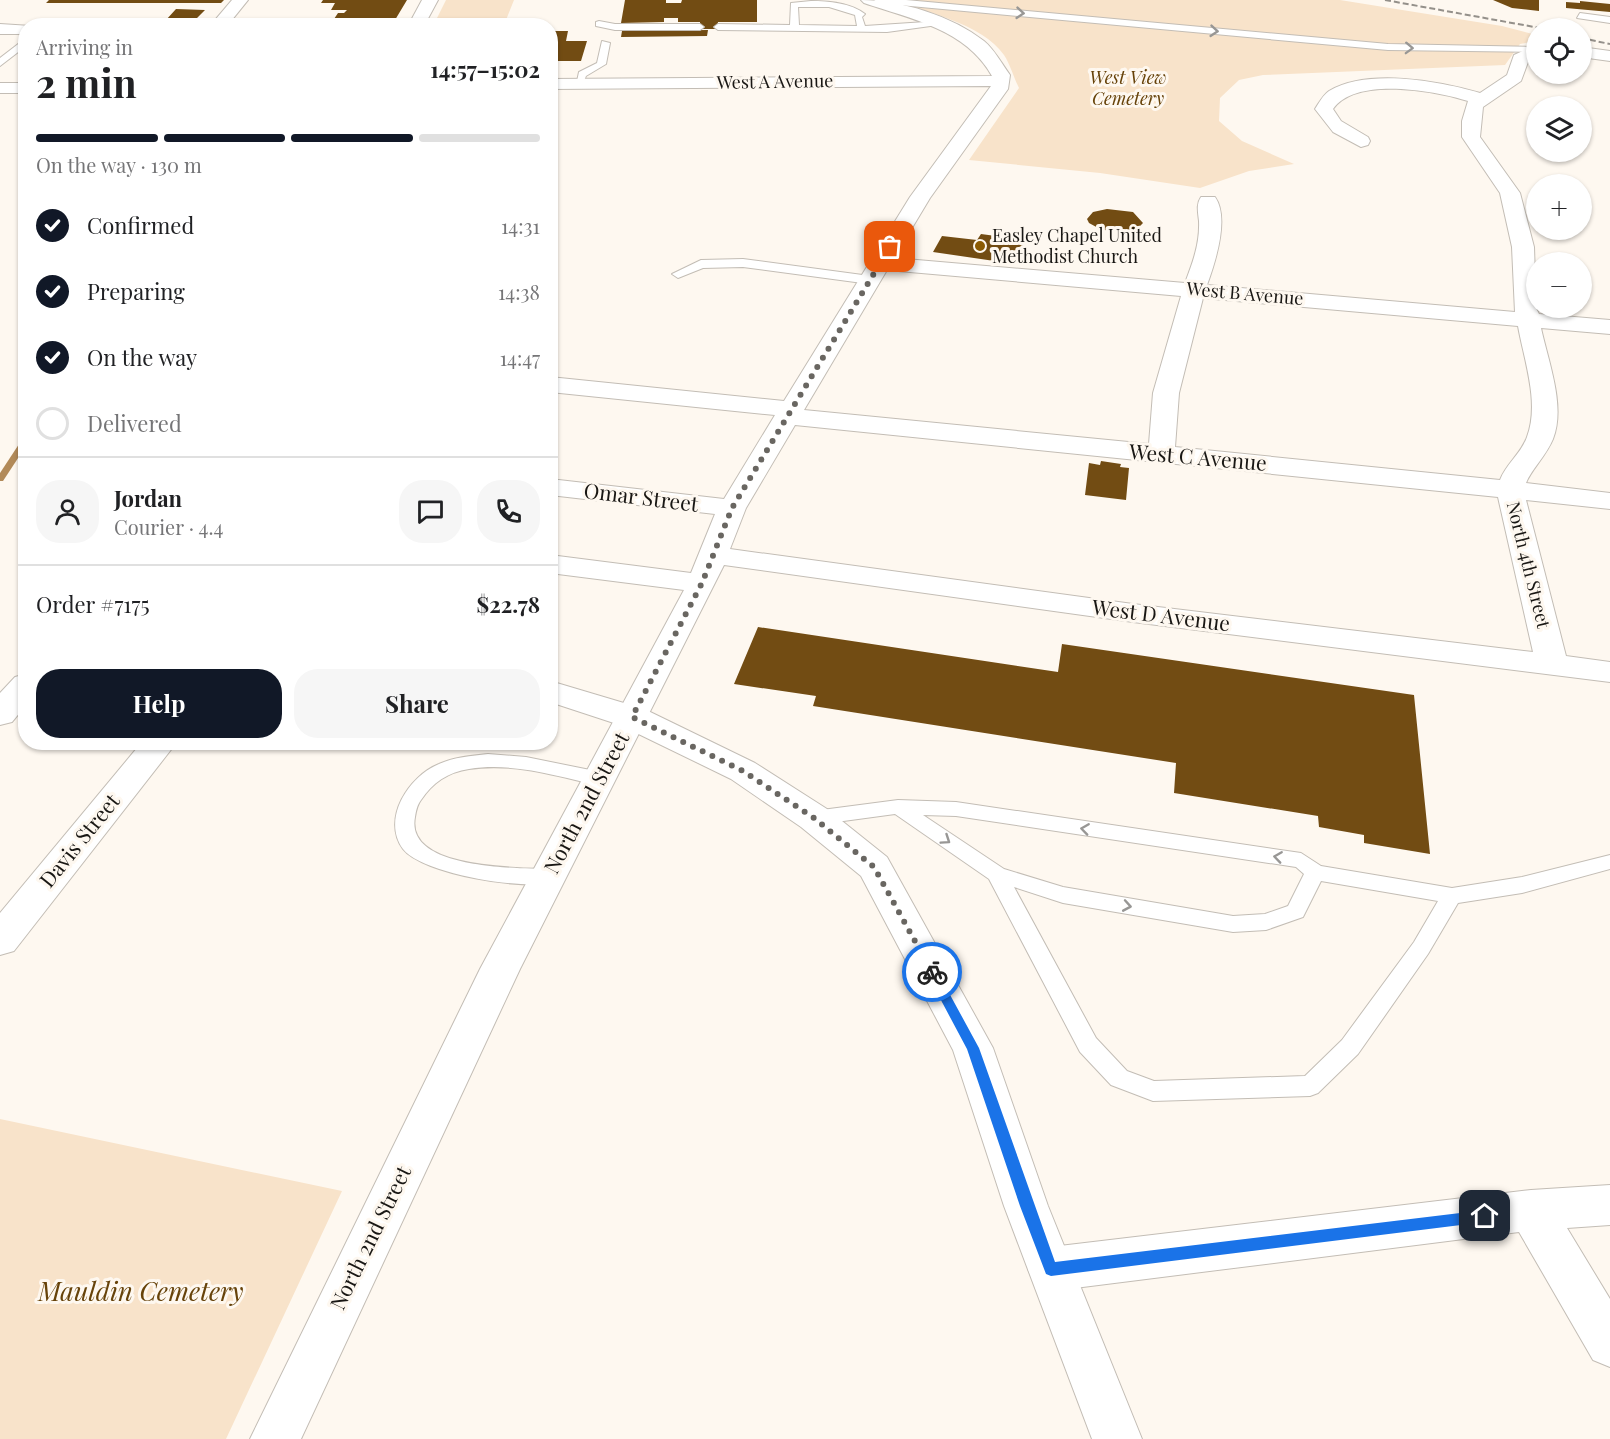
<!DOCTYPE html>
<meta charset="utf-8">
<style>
:root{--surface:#fff;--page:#f6f6f6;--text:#202124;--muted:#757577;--line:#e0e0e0;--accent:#111827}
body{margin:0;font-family:"Playfair Display",serif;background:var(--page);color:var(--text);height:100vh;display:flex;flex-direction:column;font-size:22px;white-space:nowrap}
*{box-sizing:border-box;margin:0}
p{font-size:20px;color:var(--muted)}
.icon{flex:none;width:33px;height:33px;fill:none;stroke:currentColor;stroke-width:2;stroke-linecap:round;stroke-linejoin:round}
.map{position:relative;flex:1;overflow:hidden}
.side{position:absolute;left:18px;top:18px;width:540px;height:732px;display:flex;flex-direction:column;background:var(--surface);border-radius:24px;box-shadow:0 2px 4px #0004}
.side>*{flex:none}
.buttons{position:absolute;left:1526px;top:18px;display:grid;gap:12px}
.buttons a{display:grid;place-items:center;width:66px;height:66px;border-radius:50%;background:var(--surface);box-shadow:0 2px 4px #0004;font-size:30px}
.pin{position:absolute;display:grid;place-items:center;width:51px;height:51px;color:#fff;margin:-26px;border-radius:12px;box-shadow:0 3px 9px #0006}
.courier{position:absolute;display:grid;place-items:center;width:60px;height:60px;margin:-30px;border:4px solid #1a73e8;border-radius:50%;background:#fff;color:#222;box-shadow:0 2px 8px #0007}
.head em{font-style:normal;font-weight:700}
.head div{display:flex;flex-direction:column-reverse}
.head{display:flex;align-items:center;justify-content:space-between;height:102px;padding:0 18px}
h1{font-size:39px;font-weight:700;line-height:45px}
.bar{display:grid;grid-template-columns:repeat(4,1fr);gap:9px 6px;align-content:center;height:72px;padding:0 18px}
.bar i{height:8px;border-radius:4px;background:var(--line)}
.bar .selected{background:var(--accent)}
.bar p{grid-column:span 4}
.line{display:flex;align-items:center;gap:15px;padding:0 18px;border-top:2px solid var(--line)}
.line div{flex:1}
.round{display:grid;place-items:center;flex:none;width:63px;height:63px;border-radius:24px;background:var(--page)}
ol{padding:0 18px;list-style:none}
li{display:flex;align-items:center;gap:18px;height:66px}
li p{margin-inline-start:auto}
li .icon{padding:6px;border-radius:50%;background:var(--accent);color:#fff;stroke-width:4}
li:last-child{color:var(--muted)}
li i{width:33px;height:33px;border:3px solid var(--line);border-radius:50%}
.cta{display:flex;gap:12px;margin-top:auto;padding:12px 18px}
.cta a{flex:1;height:69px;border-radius:24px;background:var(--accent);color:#fff;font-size:24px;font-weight:700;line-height:69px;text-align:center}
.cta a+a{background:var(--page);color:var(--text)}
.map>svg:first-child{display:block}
</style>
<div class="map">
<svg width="1610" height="1439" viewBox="0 0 1610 1439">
<rect width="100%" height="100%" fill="#fef8f0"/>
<path fill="#f8e3ca" d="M446,0H514L506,20H494L493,23L434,24Z
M888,0H1340L1502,26L1536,35V41L1520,44L1505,65L1263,75L1239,80L1220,98L1219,121L1242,141L1294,164L1249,171L1200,188L1100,173L969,160L1019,88C1014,78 1010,64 1004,55C983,24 922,10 888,0Z
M0,1119L342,1191L226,1439H0Z"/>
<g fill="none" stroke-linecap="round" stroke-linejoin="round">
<path fill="#b28a59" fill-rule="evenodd" d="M23,438H26V446L3,481H0V473Z"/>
</g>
<path fill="#724c13" d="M49,0H224L221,3H46Z
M323,0H407L392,25H330L338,13H344L347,10H331L335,3H321Z
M625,0H666V3H681L682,0H757V22H718L717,29H700V22H678V18H664V22L621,23Z
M1493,0H1539V11L1512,8Z
M1580,1L1610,4V12L1566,8V2L1580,3Z
M176,9L205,10L195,20H166Z
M708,30L707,36L621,37L622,31Z
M550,31H568L566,41H587L581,61H557L551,78Z
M1107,209L1133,212L1143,223L1137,229L1115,232L1100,229L1089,223L1087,219L1093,212Z
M981,234L1026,240L1015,264L933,252L942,236L977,240Z
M1101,461L1121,464L1120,467L1129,468L1126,500L1085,495L1089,463L1100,465Z
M758,627L1058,672L1062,644L1414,695L1430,854L1364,843V835L1319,827L1318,816L1174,793L1176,763L813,706L816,696L734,684Z"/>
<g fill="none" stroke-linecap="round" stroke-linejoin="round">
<defs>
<path id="lane" d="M874,0H906L1388,44L1533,47L1536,48V52L1388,50L878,3Z
M811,1C829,1 851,3 865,14L862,17L865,26L941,21L945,24L887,32L718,30L714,27L718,24L790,25L791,3ZM798,7H829L855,15L857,26L799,25Z
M1580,13L1610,17V23L1577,18Z
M599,21L615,24H700L704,27L700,30H615L596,26V22Z
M26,38V46L0,66V58Z
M602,41L610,43L606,64L586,76L582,86H576L579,72L597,63Z
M743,259L870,276L876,280L870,284L743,267L703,268L678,278L672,274L701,260Z
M488,754L526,757L600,772L607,774L609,779L607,784L600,786C558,776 513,762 469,769C448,772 432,783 421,800C417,805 416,811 415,817C405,869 515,868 548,869L555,872L558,877L555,882C526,891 422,874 403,849C381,819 409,776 439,764C454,757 471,756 488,754Z
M898,800L956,802L1301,853L1321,866L1452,888L1522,877L1610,855V869L1522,893L1458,903L1428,954L1358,1054L1318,1093L1310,1096L1153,1101L1111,1085L1080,1052L989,879L895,814L814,825L807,823L804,818L807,813L814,811ZM923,815L956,816L1296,867L1304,874L1288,906L1265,914L1233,916L1063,887L1004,869ZM1321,881L1438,901L1414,942L1342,1040L1305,1076L1154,1081L1127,1071L1096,1038L1014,887L1063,903L1233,932L1266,930L1303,917Z"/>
<path id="street" d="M422,0H438L424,26H408Z
M861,0C901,0 952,16 984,41C994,49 1002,64 1010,75L1008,89L930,198L894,258L1185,283C1193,262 1200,243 1199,221C1198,212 1196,204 1201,197H1215C1230,218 1215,263 1207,285L1515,312L1512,247L1500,193L1462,137V121L1468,101C1435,91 1356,76 1333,109L1341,121L1368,137L1370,141L1368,145L1361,147L1333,132L1315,109C1319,103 1323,95 1329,91C1368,68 1439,81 1480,93L1507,75L1514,55L1536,45V57L1528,62L1521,81L1483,107L1480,137L1520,193L1534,247L1536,308L1539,314L1610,320V334L1541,328C1548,361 1566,406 1553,439C1546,456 1531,470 1526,483L1610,493V509L1526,500L1566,656L1610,662V682L1133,622L724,565L520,969L301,1439H250L480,969L684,590L550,573V555L691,573L715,514L550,495V479L724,499L775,415L550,392V377L784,401L910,197L991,86L550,89V79L992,76C966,29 911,19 864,3ZM887,270L1181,296L1153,393L1149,444L804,410ZM1203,298L1518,326C1524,360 1540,403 1527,437C1521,454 1506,464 1500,480L1175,447L1179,393ZM795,425L1498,497L1533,652L1133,604L730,549L746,508Z
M0,24L31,26H26V34H0Z
M1581,47L1610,51V61L1581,57Z
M0,83H26V93H0Z
M26,674V705L12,722L0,725V693L15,677Z
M142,742H177L14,951L0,955V913Z
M1610,1185V1225L1567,1228L1610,1299V1367L1593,1360L1519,1232L1051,1291L1035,1284L1028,1269L1035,1254L1051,1247L1531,1190Z"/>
<path id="secondary" d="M232,0H248L227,26H210Z
M550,681L644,709L755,763L827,809L887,857L993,1048L1048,1206L1142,1439H1092L1004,1206L953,1050L861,876L801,827L731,779L620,725L550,702Z"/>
</defs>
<use href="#lane" stroke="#c3bdb5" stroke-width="2"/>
<use href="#street" stroke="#c3bdb5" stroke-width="2"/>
<use href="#secondary" stroke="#c3bdb5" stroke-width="2"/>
<use href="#lane" fill="#fff" fill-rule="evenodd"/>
<use href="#street" fill="#fff" fill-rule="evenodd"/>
<use href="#secondary" fill="#fff" fill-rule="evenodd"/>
<path stroke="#94908a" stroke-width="2" stroke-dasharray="6 3" stroke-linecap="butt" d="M1385,0L1540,28
M1581,38L1610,44"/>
</g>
<defs><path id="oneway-chevron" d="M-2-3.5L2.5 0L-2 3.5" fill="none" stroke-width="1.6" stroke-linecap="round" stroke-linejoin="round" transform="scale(1.5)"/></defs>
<g stroke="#989795">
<use href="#oneway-chevron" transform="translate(1020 13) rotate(5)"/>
<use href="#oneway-chevron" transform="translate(1214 31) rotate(5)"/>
<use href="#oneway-chevron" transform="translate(1409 48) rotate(2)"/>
<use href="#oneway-chevron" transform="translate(1085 829) rotate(-172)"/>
<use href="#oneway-chevron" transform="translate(946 840) rotate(34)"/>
<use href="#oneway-chevron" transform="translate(1278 857) rotate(-172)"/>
<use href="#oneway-chevron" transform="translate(1127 906) rotate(10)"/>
</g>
<path fill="#1a73e8" d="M932,967L936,969L979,1048L1055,1262L1485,1210L1492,1216L1485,1222L1051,1276L1046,1274L1020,1206L967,1049L926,972Z"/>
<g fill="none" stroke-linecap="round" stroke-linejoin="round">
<path stroke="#696661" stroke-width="6" stroke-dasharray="0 10.8" d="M890,247L732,508L702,583L632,717L743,771L814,818L874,867L932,972"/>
</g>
<circle fill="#8b5a03" stroke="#fef8f0" stroke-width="2" cx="980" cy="246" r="6"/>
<g text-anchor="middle" stroke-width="6" stroke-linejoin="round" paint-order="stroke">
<g font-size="18" font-style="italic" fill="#67430a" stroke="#fef8f0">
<text x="1128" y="84">West View<tspan x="1128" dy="21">Cemetery</tspan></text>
</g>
<g font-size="18" fill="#191714" stroke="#fef8f0">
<text transform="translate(775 82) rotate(-1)" y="6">West A Avenue</text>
<text transform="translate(1245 294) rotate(5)" y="6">West B Avenue</text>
<text transform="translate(1528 565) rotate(76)" y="6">North 4th Street</text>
</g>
<g font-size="18" fill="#191714" stroke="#fef8f0" text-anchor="start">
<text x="992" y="242">Easley Chapel United<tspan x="992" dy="21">Methodist Church</tspan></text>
</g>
<g font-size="21" fill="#191714" stroke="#fef8f0">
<text transform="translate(1198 458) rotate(5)" y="7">West C Avenue</text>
<text transform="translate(641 498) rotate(7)" y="7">Omar Street</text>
<text transform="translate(1161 616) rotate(7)" y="7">West D Avenue</text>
<text transform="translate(587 803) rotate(-62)" y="7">North 2nd Street</text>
<text transform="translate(80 841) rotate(-51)" y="7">Davis Street</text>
<text transform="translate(371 1238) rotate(-64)" y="7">North 2nd Street</text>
</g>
<g font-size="26" font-style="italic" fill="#67430a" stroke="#fef8f0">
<text x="141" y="1301">Mauldin Cemetery</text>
</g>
</g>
</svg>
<div class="buttons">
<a><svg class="icon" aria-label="locate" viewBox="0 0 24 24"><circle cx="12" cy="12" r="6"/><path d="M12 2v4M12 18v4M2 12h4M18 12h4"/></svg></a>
<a><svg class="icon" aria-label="layers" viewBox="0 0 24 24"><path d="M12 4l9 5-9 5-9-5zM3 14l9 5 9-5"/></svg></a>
<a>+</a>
<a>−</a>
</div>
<div class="pin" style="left:890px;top:247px;background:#ea580c"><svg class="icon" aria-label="bag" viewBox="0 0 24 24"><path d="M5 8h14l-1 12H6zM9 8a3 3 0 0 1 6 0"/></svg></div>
<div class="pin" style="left:1485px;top:1216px;background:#1f2937"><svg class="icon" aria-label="home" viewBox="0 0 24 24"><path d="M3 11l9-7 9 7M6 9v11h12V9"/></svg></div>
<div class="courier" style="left:932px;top:972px"><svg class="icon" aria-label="bike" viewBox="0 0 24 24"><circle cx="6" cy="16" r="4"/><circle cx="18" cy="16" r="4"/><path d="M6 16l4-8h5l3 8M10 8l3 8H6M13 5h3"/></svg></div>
<section class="side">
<div class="head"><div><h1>2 min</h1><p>Arriving in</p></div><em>14:57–15:02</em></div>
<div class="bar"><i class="selected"></i><i class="selected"></i><i class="selected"></i><i></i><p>On the way · 130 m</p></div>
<ol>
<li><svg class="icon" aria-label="check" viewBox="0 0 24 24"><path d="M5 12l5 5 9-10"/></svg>Confirmed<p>14:31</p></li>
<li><svg class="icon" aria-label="check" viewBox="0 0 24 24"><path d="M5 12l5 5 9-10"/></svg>Preparing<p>14:38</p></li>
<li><svg class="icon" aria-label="check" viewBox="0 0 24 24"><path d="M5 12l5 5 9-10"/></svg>On the way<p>14:47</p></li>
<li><i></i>Delivered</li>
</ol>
<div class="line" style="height:108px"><a class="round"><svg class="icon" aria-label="person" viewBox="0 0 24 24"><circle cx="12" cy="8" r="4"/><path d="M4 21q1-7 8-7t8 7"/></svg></a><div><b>Jordan</b><p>Courier · 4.4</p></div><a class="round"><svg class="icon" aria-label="chat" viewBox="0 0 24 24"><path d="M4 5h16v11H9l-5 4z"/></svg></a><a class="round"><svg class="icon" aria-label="phone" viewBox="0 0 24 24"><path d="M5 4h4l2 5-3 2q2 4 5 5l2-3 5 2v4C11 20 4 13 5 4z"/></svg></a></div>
<div class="line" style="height:78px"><div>Order #7175</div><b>$22.78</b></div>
<div class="cta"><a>Help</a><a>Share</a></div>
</section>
</div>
